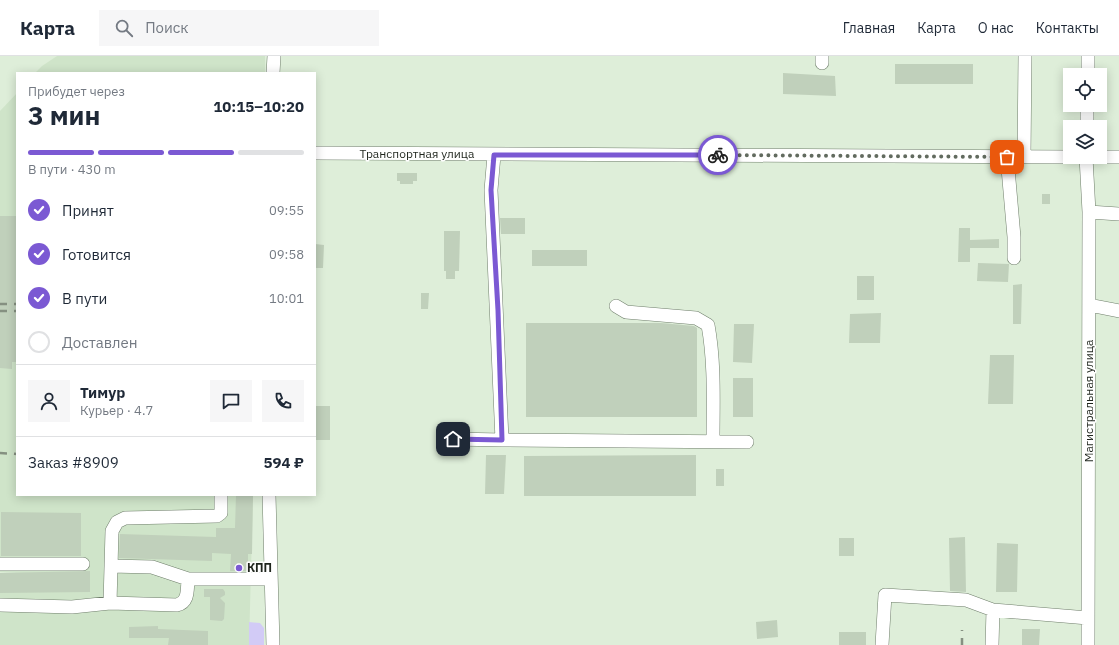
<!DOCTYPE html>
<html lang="ru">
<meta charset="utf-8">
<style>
:root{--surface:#fff;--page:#f6f6f7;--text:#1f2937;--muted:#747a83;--line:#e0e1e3;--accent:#7b59d3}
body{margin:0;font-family:"IBM Plex Sans",sans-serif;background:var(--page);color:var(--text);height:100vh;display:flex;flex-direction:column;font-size:15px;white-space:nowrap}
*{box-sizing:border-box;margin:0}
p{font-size:13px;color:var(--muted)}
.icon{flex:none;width:22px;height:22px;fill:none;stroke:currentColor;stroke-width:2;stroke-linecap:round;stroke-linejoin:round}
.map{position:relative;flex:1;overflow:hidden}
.sheet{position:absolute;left:16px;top:16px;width:300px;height:424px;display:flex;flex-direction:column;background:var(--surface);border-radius:0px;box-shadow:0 2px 10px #0003}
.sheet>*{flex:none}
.controls{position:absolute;left:1063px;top:12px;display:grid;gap:8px}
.controls a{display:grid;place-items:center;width:44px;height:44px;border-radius:0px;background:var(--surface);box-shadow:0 2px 10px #0003;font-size:20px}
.pin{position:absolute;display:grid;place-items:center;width:34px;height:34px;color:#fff;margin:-17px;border-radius:8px;box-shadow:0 2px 6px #0006}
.courier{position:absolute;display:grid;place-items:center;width:40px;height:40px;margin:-20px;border:3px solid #7b59d3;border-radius:50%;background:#fff;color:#222;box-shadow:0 1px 5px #0007}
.head em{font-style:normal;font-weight:700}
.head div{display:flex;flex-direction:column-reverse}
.head{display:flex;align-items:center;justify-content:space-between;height:68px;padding:0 12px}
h1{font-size:26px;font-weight:700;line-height:30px}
.bar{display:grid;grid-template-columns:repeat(4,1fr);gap:6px 4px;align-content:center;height:48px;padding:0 12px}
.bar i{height:5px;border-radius:3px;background:var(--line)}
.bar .on{background:var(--accent)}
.bar p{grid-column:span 4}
.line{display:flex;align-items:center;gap:10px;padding:0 12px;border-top:1px solid var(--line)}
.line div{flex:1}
.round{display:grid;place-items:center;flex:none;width:42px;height:42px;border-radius:0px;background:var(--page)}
ol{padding:0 12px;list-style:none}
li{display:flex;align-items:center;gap:12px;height:44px}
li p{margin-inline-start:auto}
li .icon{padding:4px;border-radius:50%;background:var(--accent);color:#fff;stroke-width:4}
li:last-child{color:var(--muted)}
li i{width:22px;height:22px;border:2px solid var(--line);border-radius:50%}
header{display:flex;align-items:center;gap:24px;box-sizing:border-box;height:56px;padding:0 20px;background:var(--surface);border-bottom:1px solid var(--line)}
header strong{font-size:19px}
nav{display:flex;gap:22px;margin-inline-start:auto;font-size:14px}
.search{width:280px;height:36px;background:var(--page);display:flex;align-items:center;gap:10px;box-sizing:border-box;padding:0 14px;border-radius:0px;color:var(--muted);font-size:15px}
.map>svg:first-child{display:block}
</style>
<header>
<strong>Карта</strong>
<div class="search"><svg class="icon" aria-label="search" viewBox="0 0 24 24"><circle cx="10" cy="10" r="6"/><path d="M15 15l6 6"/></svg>Поиск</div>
<nav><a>Главная</a><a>Карта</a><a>О нас</a><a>Контакты</a></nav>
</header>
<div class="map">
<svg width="1119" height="589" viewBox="0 0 1119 589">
<rect width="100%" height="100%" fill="#deeed9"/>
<path fill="#cfe4c9" d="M57,0H265V17H35L42,10Z
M17,37V439H253L249,589H0V517L20,516H0V55Z"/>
<path fill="#d2cbf6" d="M249,566L260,567L264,572V589H249Z"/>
<path fill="#c0d0bb" d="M895,8H973V28H895Z
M783,17L835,20L836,40L783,38Z
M397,117H417V125H413V128H400V125H397Z
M1042,138H1050V148H1042Z
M0,160H17V306H12V313L0,312Z
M500,162H525V178H501Z
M959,172H970V184L999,183V192H970V206H958Z
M444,175H460L459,215H455V223H446V215H444Z
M315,188L324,189L323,212H315Z
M532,194H587V210H532Z
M978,207L1009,208L1008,226L977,225Z
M857,220H874V244H857Z
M1022,228L1021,268H1013V229Z
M421,237H429L428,253H421Z
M881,257L880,287H849L850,258Z
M526,267H661L694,270L697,272V361H526Z
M734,268H754L752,307L733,306Z
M990,299H1014L1013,348H988Z
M733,322H753V361H733Z
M315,350H330V384H315Z
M486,399H506L504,438H485Z
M696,399V440H524V400Z
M716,413H724V430H716Z
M236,439H253L252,498H248V515H230L231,498L212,497V505L119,502L120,478L216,481V472H235Z
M1,456L81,457V500H1Z
M965,481L966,536L950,535L949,482Z
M839,482H854V500H839Z
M997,487L1018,488L1017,536H996Z
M90,515V536L0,537V517Z
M204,533H223L225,536V539L220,542L225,547L224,563L222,565L210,564V541H204Z
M777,564L778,581L757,583L756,566Z
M158,570V573L208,575V589H168L169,582H129V571Z
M1022,573H1040L1039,589H1022Z
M839,576H866V589H839Z"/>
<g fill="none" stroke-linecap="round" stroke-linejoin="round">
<defs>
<path id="minor" d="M822,0V7
M273,17L274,0
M1088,19V0
M1087,71V49
M315,97L1070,101
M1007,101L1014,181V202
M1024,101L1025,0
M1086,101L1089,156L1088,589
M1100,101H1119
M1089,156L1119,158
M1089,249L1119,255
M616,250L626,256L696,262L708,269C715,308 713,346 713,385
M453,383L502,384L491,134L494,99
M502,384L747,386
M269,439L273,589
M0,508H83
M111,510L152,511L188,523
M110,547L112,475L117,466L125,462L217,460L221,457V439
M0,549L72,551L110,547L177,549C189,546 187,534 188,523H271
M882,589L885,539L966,544L993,554L1088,562
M992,589L993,554"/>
</defs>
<use href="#minor" stroke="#6f7e6b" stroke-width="14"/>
<use href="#minor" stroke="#fff" stroke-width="13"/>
<path stroke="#859081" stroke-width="2.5" stroke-dasharray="7 7" stroke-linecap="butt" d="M0,248H17
M0,255H17
M0,397L17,398
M962,589V574"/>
</g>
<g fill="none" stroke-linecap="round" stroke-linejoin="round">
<path stroke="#626b5f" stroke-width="4" stroke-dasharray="0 7.2" d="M718,99L1007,101"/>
<path stroke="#7b59d3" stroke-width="5" d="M453,383L502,384L498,254L491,134L494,99H718"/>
</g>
<circle fill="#7b59d3" stroke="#fff" stroke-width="1.5" cx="239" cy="512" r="4"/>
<g text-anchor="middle" stroke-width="3" stroke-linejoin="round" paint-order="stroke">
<g font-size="12" fill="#1f251d" stroke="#fff">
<text x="417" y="102">Транспортная улица</text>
<text transform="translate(1089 345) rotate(-90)" y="4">Магистральная улица</text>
</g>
<g font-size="12" font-weight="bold" fill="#1f251d" stroke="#fff" text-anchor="start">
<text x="247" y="516">КПП</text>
</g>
</g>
</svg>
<div class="controls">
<a><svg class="icon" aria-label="locate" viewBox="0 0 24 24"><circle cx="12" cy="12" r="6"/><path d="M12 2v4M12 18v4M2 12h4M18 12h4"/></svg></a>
<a><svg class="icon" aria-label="layers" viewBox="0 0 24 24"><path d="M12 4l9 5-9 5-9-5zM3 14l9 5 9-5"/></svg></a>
</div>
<div class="pin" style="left:1007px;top:101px;background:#ea580c"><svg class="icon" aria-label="bag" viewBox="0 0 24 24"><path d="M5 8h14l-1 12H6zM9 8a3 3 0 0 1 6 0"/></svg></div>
<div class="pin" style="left:453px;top:383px;background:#1f2937"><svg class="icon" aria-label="home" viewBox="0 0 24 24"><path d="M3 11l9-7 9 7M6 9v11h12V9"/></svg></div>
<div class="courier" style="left:718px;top:99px"><svg class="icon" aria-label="bike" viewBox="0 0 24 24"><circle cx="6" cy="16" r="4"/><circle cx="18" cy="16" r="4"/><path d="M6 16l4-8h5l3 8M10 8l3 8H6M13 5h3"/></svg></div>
<section class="sheet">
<div class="head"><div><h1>3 мин</h1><p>Прибудет через</p></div><em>10:15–10:20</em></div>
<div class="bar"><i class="on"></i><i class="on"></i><i class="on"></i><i></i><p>В пути · 430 m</p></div>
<ol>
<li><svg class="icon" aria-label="check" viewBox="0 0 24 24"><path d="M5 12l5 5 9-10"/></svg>Принят<p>09:55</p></li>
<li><svg class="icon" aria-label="check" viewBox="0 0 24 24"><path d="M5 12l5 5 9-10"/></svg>Готовится<p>09:58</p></li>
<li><svg class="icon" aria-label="check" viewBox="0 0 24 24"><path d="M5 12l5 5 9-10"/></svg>В пути<p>10:01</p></li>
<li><i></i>Доставлен</li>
</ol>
<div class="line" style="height:72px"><a class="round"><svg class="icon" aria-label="person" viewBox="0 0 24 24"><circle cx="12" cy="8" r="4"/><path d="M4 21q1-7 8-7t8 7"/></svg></a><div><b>Тимур</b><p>Курьер · 4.7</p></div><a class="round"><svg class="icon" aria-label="chat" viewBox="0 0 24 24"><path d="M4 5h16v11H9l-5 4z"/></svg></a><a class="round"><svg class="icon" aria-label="phone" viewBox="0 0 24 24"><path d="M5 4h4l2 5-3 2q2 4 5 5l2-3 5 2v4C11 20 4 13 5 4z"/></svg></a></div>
<div class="line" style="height:52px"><div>Заказ #8909</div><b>594 ₽</b></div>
</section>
</div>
